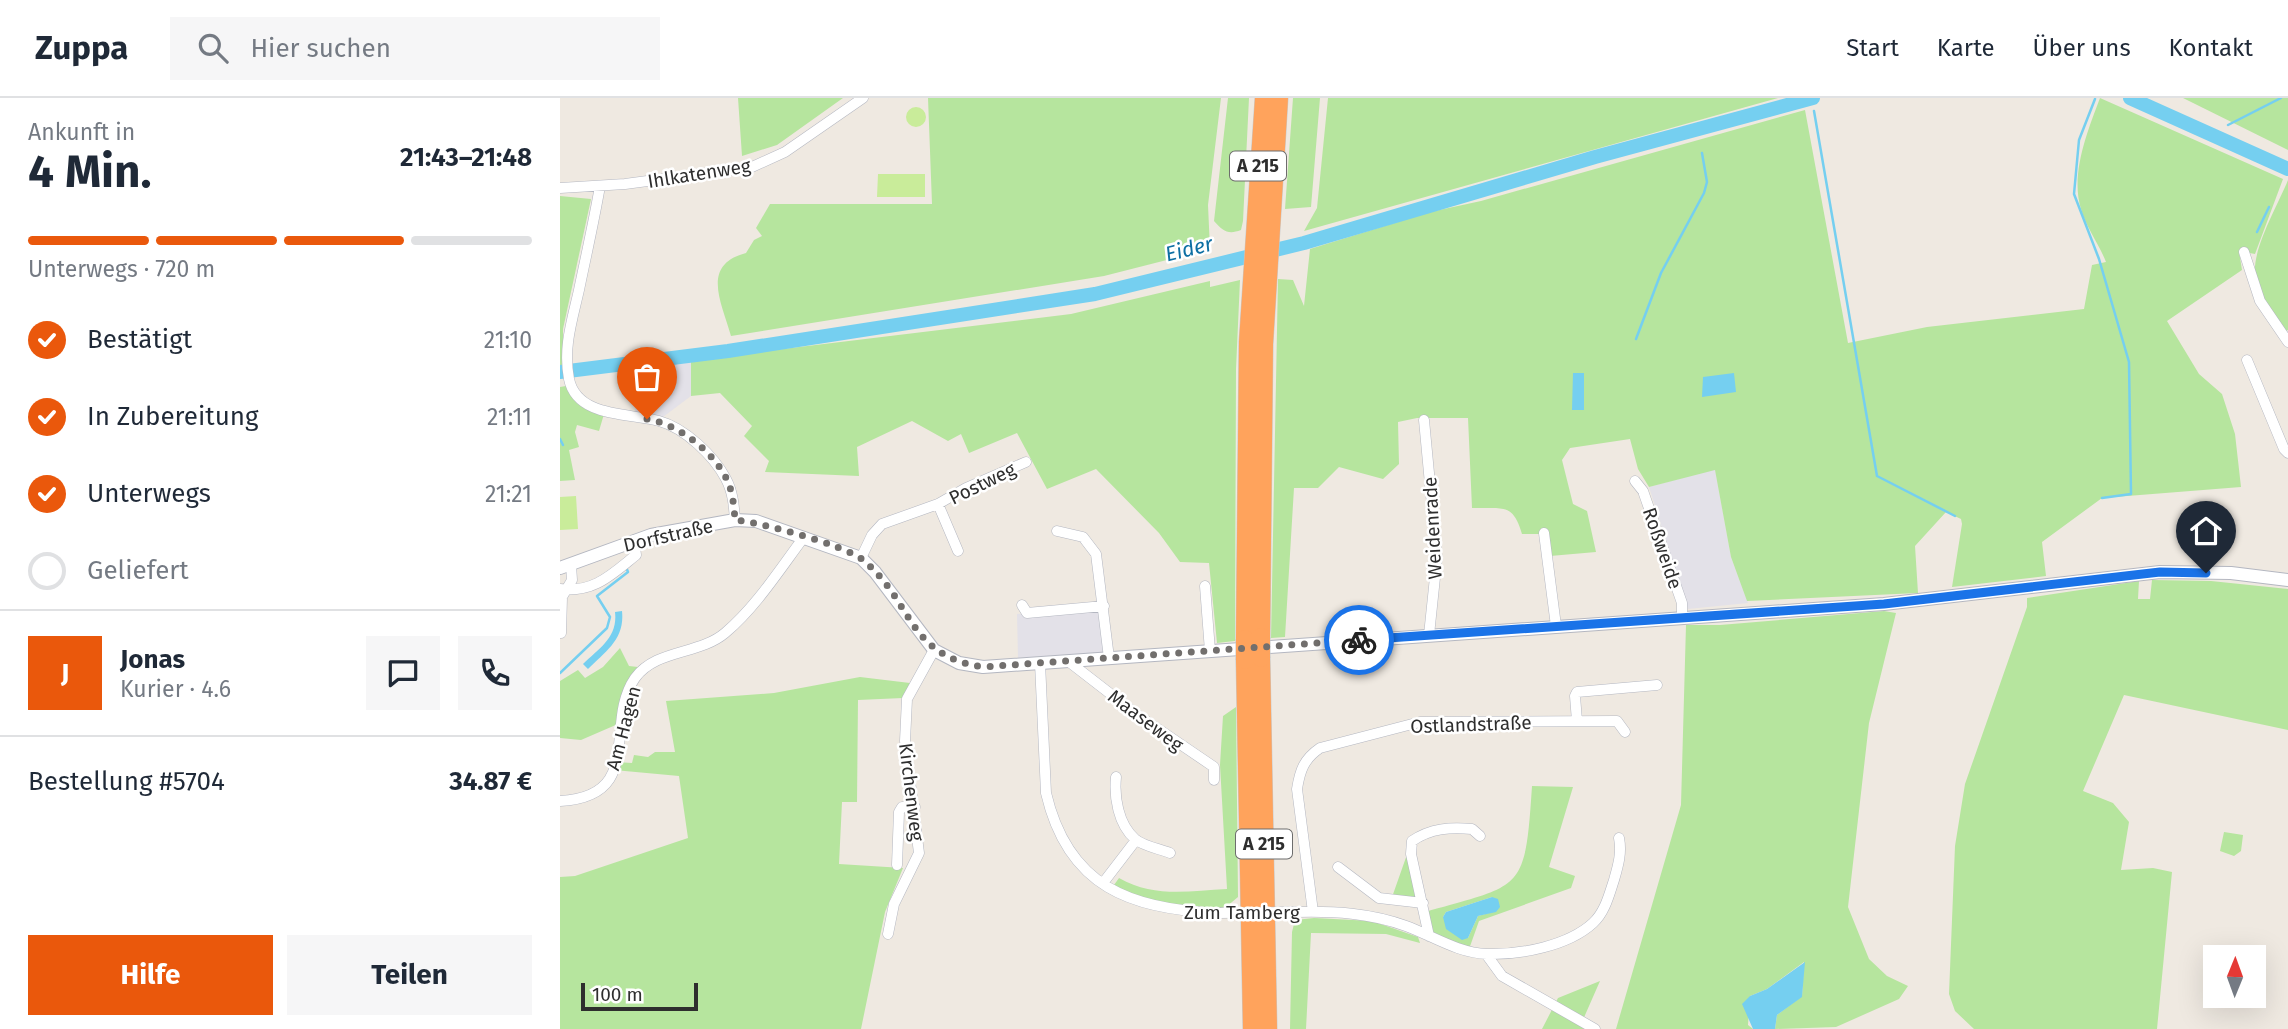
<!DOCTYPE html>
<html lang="de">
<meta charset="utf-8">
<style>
:root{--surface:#fff;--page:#f6f6f7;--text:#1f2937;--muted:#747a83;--line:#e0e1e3;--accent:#ea580c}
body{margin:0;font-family:"Fira Sans",sans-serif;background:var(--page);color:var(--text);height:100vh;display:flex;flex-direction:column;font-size:26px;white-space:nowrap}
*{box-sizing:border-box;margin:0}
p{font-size:23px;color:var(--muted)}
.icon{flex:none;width:38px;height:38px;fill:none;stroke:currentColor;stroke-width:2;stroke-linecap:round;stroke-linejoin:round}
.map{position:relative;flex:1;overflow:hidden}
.panel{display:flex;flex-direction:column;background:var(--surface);width:560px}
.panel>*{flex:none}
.needle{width:46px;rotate:1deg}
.buttons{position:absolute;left:1643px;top:847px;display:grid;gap:14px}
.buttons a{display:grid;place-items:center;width:63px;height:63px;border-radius:0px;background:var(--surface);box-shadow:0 7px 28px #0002;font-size:35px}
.scale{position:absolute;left:21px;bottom:18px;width:117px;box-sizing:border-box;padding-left:7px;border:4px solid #2e2e2e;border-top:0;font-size:19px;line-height:24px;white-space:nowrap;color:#2e2e2e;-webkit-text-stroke:5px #fff;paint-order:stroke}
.pin{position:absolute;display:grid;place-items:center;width:60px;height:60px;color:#fff;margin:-72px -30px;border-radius:50% 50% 50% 0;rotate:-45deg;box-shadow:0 0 7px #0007}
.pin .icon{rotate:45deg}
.courier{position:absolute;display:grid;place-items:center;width:70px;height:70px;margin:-35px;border:5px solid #1a73e8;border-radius:50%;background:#fff;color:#222;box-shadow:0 2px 9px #0007}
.overview em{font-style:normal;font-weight:700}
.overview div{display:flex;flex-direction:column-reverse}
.overview{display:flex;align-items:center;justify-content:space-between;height:119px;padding:0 28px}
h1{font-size:46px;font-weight:700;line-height:52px}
.bar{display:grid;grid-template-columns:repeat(4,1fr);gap:10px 7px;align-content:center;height:84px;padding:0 28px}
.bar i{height:9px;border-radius:5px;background:var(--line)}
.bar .selected{background:var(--accent)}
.bar p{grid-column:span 4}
.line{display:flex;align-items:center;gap:18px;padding:0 28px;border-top:2px solid var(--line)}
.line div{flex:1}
.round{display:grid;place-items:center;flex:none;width:74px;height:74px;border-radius:0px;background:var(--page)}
ol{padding:0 28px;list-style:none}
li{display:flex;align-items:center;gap:21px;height:77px}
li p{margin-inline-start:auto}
li .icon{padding:7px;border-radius:50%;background:var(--accent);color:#fff;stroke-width:4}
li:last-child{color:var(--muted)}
li i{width:38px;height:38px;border:4px solid var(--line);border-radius:50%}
.button{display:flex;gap:14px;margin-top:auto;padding:14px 28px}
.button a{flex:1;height:80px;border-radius:0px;background:var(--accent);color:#fff;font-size:28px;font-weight:700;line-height:80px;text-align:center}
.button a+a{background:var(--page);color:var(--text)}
header{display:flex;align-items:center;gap:42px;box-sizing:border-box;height:98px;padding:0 35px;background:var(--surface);border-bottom:2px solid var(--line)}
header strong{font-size:33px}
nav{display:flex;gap:38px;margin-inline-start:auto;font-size:24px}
.search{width:490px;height:63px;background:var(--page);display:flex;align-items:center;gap:18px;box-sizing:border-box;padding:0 24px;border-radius:0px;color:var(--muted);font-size:26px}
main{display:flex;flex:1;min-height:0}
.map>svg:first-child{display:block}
</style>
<header>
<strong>Zuppa</strong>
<div class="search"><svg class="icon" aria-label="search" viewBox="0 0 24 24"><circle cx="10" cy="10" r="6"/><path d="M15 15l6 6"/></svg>Hier suchen</div>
<nav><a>Start</a><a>Karte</a><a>Über uns</a><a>Kontakt</a></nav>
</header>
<main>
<section class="panel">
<div class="overview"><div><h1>4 Min.</h1><p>Ankunft in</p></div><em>21:43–21:48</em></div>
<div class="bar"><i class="selected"></i><i class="selected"></i><i class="selected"></i><i></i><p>Unterwegs · 720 m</p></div>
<ol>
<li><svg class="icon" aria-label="check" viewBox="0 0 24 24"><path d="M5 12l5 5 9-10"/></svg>Bestätigt<p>21:10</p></li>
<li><svg class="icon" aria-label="check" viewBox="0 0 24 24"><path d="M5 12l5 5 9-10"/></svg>In Zubereitung<p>21:11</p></li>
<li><svg class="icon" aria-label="check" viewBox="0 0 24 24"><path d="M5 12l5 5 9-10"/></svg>Unterwegs<p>21:21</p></li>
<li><i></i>Geliefert</li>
</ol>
<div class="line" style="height:126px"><b class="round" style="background:var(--accent);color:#fff">J</b><div><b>Jonas</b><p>Kurier · 4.6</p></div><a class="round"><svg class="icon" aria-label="chat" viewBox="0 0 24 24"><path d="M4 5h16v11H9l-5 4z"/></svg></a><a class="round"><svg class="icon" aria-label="phone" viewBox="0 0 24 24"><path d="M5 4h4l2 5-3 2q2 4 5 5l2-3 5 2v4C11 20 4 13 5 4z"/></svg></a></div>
<div class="line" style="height:91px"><div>Bestellung #5704</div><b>34.87 €</b></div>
<div class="button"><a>Hilfe</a><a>Teilen</a></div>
</section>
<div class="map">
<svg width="1728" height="931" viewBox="0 0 1728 931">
<rect width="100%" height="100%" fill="#efe9e1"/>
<path fill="#e3e1e8" d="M131,262V298L103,319L75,314L80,269Z
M1155,371L1171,459L1188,505L1128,511L1089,389Z
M541,510L546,554L458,560L457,516Z"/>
<path fill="#b6e59e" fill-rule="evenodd" d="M178,0H283L217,47L182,58Z
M368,0H661L648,107L650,151L544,178L171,238C162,205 140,167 186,155L194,142L202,138L196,130L210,106H372Z
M668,0H689L683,123L681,132C668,137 663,133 654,123Z
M733,0H760L751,109L725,111Z
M768,0H1218L744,133L757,110Z
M1540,0L1723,81L1695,156L1679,153L1682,172L1607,223L1639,276L1662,296L1675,336L1681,389L1542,400L1482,444L1486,478L1392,489L1402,426L1401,421L1386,414L1355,448L1358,495L1187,503L1171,459L1155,372L1089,389L1078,371L1070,341L1010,350L1002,362L1013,406L1027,413L1036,454L990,458L982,436H962C953,404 942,411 912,410L908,320H857L838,324L839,366L823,381L779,369L758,390H734L725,539L711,540L718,181L733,182L744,208L750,151L870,114L921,103L1245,12L1288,245L1367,229L1524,211L1532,167L1546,164C1539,146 1526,129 1521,111C1510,76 1528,32 1540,0ZM1013,275H1024L1023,312H1013Z
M1623,0H1728V52Z
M1728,82V232L1726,233C1715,218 1696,195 1695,175C1693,149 1718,107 1728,82Z
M0,98L31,101L3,231V270L0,271Z
M680,182L676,271L675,543L657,545L649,465L620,464L599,435L536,371L487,391L457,335L409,355L401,336L388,343L352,323L297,349L299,378L205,374L209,363L184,338L192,328L160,295L131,298V262L511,216L650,183V189Z
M6,288L14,300L44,316L39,333L17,327L15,334L19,349L9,352L15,382L0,383V289Z
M1592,482L1651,483L1728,491V632L1564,597L1523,693L1553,705L1569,724L1561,772L1593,770L1612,774L1597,931H1414L1395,913L1389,896L1395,748L1405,686L1467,509V500L1579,483L1578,501H1590Z
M1324,513L1336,515L1309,625L1288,809L1309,861L1327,878L1348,888L1339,901L1276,929L1215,931L1217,917L1242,898L1244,864L1207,891L1190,898L1188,927L1193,931H1056L1121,707L1126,527H1160Z
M60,550L69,568L78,569L68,587L58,626L21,642L0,640V583L18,572L25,580L43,569Z
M300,579L350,585L343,600L298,602L297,704H282L279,766L343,770L325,814L301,931H0V779L15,778L128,740L119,678L54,672L56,664L72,665L74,657L88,659L95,654H115L106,603L214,595Z
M676,609L678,799L666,809C628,814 587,805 554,787L559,780C594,800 628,793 667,791L660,667L663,618Z
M972,688L1013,689L989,769L1015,778L1011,790L919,823L908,854L869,838L865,814C963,786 965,795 972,688ZM932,799L936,813L918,818L908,840L883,819L886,814Z
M1664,734L1683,737L1681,753L1674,758L1660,753Z
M850,748L863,805L831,802Z
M754,820L812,823L858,839L860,845L826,836L751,835L746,931H730L732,834L735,822Z
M1040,883L1022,924L1035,931H982L998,900Z"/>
<path fill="#c9ec9a" d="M346 19a10 10 0 1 1 20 0a10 10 0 1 1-20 0Z
M318,76H365V99H317Z
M16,398L18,431L0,432V399Z"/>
<path fill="#75cff0" d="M1013,275H1024V312H1012Z
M1174,275L1176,294L1142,299L1143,279Z
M62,513C65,541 46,553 28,571L23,566C40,550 58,539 55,514Z
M932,799L938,801L940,809L936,814L918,818L908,840L902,842L886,831L883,819L886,814Z
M1245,864L1242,899L1217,917L1215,931H1193L1182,906L1190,898L1207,891Z"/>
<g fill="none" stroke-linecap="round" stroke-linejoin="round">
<path stroke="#75cff0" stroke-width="2.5" d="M1535,1L1519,42L1514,96L1539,161L1569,264L1571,396L1542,400
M1254,13L1317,378L1395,418
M1668,27L1721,0
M1697,134L1709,109
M1076,241L1101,175L1144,95L1147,84L1142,55
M0,341L3,347
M0,575L47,530L50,519L37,498L68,474L66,469"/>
<path stroke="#75cff0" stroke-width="14" d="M1570,0L1728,71
M0,274L168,253L535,196L744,145L1035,59L1253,0"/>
<defs>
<path id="minor" d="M40,88C34,123 26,158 19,192C12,223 3,249 9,281C17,320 70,315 99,323C125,330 154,358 166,381C173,394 174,408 175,422
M0,90L65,86L192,69L225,54L303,0
M1684,154L1700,203L1728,244
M1687,262L1724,351L1728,355
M864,322L877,460L869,537
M1075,383L1083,393L1122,505V520
M378,406L398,453
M497,433L523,439L536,456L549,560
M984,435L996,528
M301,460L312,437L322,426L378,406L406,390L466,364
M645,488L650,553
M0,491C34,495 51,477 76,457L74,442
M462,507L467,515L544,508
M1,535L2,499L12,482L11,467
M508,563L579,618L654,669V682
M480,565L486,695C508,789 571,812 660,815
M1017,623L1015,598L1017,594L1097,587
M556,679C554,699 558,726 575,741C583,748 600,751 610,755
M0,703C86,698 43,626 75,580C96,551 139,557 165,535C196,509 220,471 244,439
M337,767L339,714L342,709H355
M778,769L819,800L863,805
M543,785L576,742
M736,814C774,813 810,815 846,828C873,838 898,855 927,856C960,857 1008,848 1033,825C1045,814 1049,797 1054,782C1058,768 1062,755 1059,740
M753,814L737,691C740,672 744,661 760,650L860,624L1057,623L1065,634
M328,836L334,806L359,755L345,643L347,601L374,552
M869,838L851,756L852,743C871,730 891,729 912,731L920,738
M926,856L942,878L1035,931"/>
<path id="tertiary" d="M0,470L91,437L175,422L196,423L301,460L315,474L374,552L399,565L423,569L1324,506L1600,474L1671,475L1728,482"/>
<path id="motorway" d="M701,539L704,246L719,0
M685,541L688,244L704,0
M701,560L708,931
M685,562L692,931"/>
</defs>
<use href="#minor" stroke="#b4b7c1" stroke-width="11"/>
<use href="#tertiary" stroke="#b4b7c1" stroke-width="14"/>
<use href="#motorway" stroke="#c9c9c9" stroke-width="19"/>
<use href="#minor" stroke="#fff" stroke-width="10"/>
<use href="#tertiary" stroke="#fff" stroke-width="12"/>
<use href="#motorway" stroke="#ffa35c" stroke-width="18"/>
<defs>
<path id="minor-bridge" d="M660,815L736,814"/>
<path id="motorway-bridge" d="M701,539V560
M685,541V562"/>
</defs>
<use href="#minor-bridge" stroke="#b4b7c1" stroke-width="11" stroke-linecap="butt"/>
<use href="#motorway-bridge" stroke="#c9c9c9" stroke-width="19" stroke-linecap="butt"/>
<use href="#minor-bridge" stroke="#fff" stroke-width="10"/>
<use href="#motorway-bridge" stroke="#ffa35c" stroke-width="18"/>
</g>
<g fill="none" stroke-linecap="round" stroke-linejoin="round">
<path stroke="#726f6d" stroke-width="7" stroke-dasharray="0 12.6" d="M87,321C118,326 155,354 168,384C173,396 174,409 175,422C200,424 284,447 303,462C353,503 347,558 423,569L799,542"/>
<path stroke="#1a73e8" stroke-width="9" d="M799,542L1324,506L1600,474L1646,475"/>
</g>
<g text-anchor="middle" stroke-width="5" stroke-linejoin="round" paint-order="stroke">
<g fill="#fff" stroke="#6d6d6d" stroke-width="2">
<rect x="670" y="53.5" width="56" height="29" rx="5"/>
<rect x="676" y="731.5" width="56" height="29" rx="5"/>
</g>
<g font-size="18" font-weight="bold" fill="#2e2e2e">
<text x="698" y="74">A 215</text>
<text x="704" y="752">A 215</text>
</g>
<g font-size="19" fill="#2e2e2e" stroke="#fff">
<text transform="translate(139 75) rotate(-9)" y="7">Ihlkatenweg</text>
<text transform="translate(422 385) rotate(-26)" y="7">Postweg</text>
<text transform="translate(872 430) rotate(-93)" y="7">Weidenrade</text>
<text transform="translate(108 437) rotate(-13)" y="7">Dorfstraße</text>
<text transform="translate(1103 450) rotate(71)" y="7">Roßweide</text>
<text transform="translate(586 622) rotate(37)" y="7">Maaseweg</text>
<text transform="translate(911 626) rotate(-2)" y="7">Ostlandstraße</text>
<text transform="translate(63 630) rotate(-75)" y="7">Am Hagen</text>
<text transform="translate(352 694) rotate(83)" y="7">Kirchenweg</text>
<text x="682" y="821">Zum Tamberg</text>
</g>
<g font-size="21" font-style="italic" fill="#0d6fa3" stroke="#fff">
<text transform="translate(629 151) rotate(-14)" y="7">Eider</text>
</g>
</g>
</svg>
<div class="buttons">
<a><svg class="needle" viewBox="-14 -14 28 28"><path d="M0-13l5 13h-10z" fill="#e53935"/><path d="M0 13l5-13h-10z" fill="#747a83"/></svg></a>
</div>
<div class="scale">100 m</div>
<div class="pin" style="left:87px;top:321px;background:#ea580c"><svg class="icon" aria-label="bag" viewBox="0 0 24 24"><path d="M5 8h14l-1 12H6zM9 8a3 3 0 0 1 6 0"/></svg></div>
<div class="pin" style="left:1646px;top:475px;background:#1f2937"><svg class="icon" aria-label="home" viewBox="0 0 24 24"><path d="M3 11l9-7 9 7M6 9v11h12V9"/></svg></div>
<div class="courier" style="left:799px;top:542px"><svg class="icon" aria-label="bike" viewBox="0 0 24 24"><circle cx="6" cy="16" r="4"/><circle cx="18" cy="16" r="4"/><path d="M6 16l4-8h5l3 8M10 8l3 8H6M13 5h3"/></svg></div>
</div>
</main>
